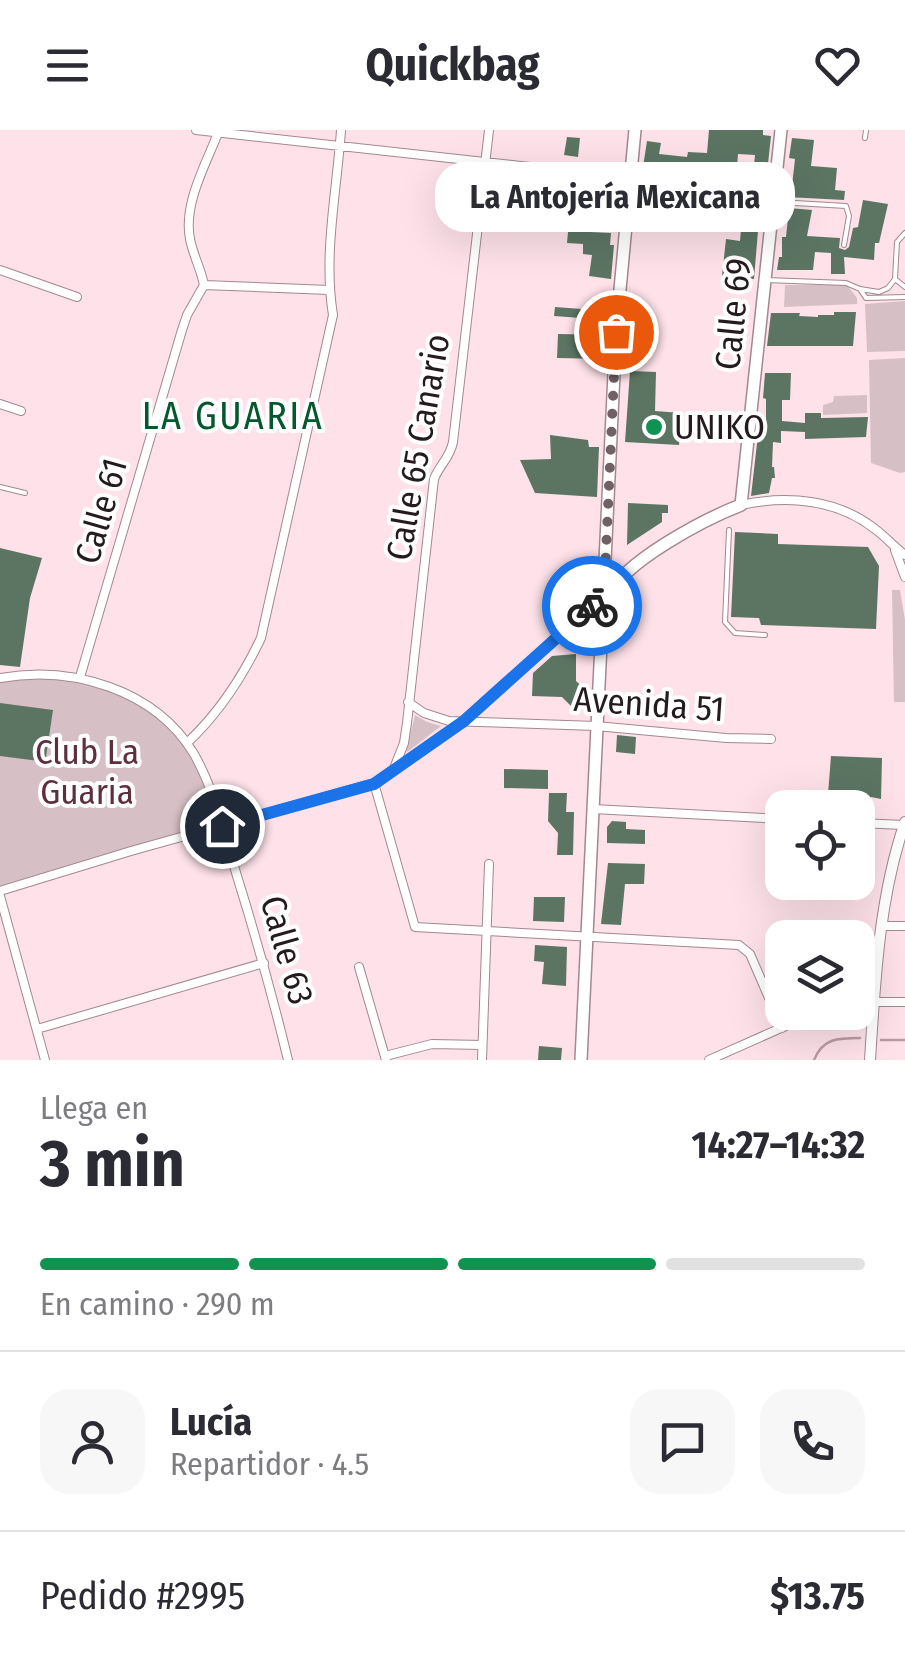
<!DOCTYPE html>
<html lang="es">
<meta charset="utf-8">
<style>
:root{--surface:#fff;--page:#f7f7f7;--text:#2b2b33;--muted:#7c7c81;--line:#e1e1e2;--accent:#109351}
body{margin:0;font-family:"Fira Sans Condensed",sans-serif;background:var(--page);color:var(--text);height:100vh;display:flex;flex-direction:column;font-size:38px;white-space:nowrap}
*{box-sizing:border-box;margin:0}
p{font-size:32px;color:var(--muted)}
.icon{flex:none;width:55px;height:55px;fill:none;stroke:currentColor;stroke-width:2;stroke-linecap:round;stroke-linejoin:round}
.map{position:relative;height:930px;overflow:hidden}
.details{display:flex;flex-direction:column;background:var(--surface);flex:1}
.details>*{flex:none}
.tools{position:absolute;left:765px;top:660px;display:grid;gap:20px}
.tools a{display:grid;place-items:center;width:110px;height:110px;border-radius:20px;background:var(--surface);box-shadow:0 10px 40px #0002;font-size:50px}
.pin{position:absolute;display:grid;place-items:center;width:85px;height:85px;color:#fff;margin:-42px;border:5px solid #fff;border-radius:50%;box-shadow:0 2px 10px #0007}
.courier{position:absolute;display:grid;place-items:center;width:100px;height:100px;margin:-50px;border:8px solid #1a73e8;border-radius:50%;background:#fff;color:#222;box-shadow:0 2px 12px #0007}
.bubble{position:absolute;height:70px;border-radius:30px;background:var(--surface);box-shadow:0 10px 40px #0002;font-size:32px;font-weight:700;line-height:70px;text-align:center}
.headline em{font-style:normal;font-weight:700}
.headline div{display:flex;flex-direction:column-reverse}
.headline{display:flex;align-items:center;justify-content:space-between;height:170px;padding:0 40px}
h1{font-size:65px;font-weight:700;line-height:75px}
.bar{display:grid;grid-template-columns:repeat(4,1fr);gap:15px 10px;align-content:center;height:120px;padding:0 40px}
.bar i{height:12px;border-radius:8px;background:var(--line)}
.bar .current{background:var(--accent)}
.bar p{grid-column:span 4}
.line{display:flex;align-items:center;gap:25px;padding:0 40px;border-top:2px solid var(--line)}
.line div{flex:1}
.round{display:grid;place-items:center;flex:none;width:105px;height:105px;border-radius:30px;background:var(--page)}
header{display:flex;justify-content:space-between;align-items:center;height:130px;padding:0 40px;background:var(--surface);font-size:45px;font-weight:700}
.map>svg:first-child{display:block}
</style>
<header><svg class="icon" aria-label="menu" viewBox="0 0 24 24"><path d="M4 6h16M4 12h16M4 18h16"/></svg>Quickbag<svg class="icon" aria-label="heart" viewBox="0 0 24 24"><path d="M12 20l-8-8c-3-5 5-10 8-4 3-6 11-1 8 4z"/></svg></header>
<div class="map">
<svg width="905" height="930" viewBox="0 0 905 930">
<rect width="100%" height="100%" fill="#fee1e9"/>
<path fill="#d6c0c6" d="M785,155H847L857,168V174L784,177Z
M905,171V221L867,222L865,174Z
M905,228V342L900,343L871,333L869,230Z
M867,265V283L823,285V275L833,272L834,266Z
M892,460H900L905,490V572H894Z
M67,546L133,568L171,597L196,629L222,695L0,761V548Z
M415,585L427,592L441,596L406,623Z"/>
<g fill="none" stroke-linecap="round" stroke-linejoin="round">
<path stroke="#bb9aa4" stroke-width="2.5" d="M881,910H905
M814,930C823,908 838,908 860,908"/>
</g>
<path fill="#5c7563" d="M709,0H763V5L771,6L766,52L741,50V44L753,45L755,25L738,24L736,49L675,43V41L643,37L647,11L661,13L659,24L687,27L688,22L707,23Z
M567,7L580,8L578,27L564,25Z
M792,8L814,10L811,36L837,38L835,60L845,61L844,70L787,67L789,56H792L795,29L789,28Z
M599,52L618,54L613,88L594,85Z
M863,70L888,74L879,113H875L874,130L844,127L845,144H831V123L815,122L813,140H777L779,127H782V107H786L789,78L812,80L807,106L840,108L839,118L845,120L849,117L853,98L858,97Z
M636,84L664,87V95L636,91Z
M563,86H590V102L611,103L610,115H614L611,149L589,146L592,125L583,124V114L567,113L568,102H563Z
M742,88L759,89L754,149L722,146L726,109L740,111Z
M555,177L609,181L608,190L554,186Z
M834,182H856L853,216H767L771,183H800L799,186L818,187V185H834Z
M558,204L606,205L605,229L557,228Z
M630,241L656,242L655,281L681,283L679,315L625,312Z
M765,243H791L790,270H782V291L805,293V283H821V288L868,287L866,307L805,309V302L781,301V313L773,312L772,337H774L775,348H772L769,363L751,366L759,296L766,297V269L763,268Z
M550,305L588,310L589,317H599L597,367L535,363L520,330L551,329Z
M628,373L668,375V383H662V392L627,415Z
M735,402L778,404V414L868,417L879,436L876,499L761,495L759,488L731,487Z
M0,418L42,428L30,468L20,537L0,535Z
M576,524V551L587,561L572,577L562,567L532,566L533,543L552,526Z
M618,566L637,567L636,585L617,584Z
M0,573L53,580L46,627L39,626V631L0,626Z
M617,605L636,607L635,624L616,622Z
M831,626L882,628L881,669L871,667L869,679L827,677Z
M504,639L548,640V659L504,658Z
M549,663H567L566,682H574L573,725H557L558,703L548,691Z
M612,691L626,692V699L645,700V714L607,713V697Z
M608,733L645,734L644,754H625L621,795L601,794Z
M534,767H565L564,792L533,791Z
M535,815L567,817L566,856L542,854L544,832L534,831Z
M539,916L562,918L561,930H538Z"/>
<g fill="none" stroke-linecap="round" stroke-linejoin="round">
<defs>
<path id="service" d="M865,8L866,0
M778,72L846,76L849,86L844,115
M895,149L905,157
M766,150L846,153L860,159L879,162L888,158L895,149L897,112L905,103
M860,159L866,168L905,167
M0,357L25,363
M729,400L725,492L735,503L765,505"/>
<path id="minor" d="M196,0L630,48L775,60
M0,140L77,167
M204,155L329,160
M0,274L21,281
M741,375C787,365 837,369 875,399C886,407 894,417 905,425
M895,420L905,447
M80,547L182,200L187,185L204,155C201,139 193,125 190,109C183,74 206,34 218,3
M0,548C71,535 155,559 194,624C215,661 225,706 237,746C256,807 273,868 288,930
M408,572L424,583L449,591L596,596L726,608L771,609
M187,613C219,583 242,548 261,508L333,185C323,124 337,61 341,0
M393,641L404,613L407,593L434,349C440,334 450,328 453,312L489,0
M374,653L415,797L739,815L750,824L782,898
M593,679L782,689
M858,693L904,695
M0,761L131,721L374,653L463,591L603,466
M0,766L45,930
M881,796H905
M359,837L386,930
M858,865L875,862
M874,872H905
M37,899L264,833
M385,926L432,914L482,915
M482,930L489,734
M709,930L817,882"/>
<path id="tertiary" d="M870,930C875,850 879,768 905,692"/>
<path id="secondary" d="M607,468C622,432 705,389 741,375L781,0
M581,930L616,202L635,0"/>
</defs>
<use href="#service" stroke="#a38890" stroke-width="6"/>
<use href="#minor" stroke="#a38890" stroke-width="10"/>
<use href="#tertiary" stroke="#a38890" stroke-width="12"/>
<use href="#secondary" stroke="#a38890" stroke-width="14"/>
<use href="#service" stroke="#fff" stroke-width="4"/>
<use href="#minor" stroke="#fff" stroke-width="8"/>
<use href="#tertiary" stroke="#fff" stroke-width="10"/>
<use href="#secondary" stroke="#fff" stroke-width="11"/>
</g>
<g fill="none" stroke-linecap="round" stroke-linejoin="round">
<path stroke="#716065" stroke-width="10" stroke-dasharray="0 18" d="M592,476L604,466L616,202"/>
<path stroke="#1a73e8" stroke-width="12" d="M222,696L374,654L464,591L592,476"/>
</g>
<circle fill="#109351" stroke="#fff" stroke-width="4" cx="654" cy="297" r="10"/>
<g text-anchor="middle" stroke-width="8" stroke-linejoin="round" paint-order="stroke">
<g font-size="35" fill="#251b1e" stroke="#fff">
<text transform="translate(733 184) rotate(-84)" y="12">Calle 69</text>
<text transform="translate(418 317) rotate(-80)" y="12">Calle 65 Canario</text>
<text transform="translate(101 381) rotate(-74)" y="12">Calle 61</text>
<text transform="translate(649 574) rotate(4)" y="12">Avenida 51</text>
<text transform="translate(287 820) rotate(74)" y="12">Calle 63</text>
</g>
<g font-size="35" fill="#251b1e" stroke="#fff" text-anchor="start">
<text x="674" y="309">UNIKO</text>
</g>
<g font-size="35" fill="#5d2f3f" stroke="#fff">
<text x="87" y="634">Club La<tspan x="87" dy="40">Guaria</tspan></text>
</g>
<g font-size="38" letter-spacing="2.5" fill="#05582e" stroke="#fff">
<text x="233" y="299">LA GUARIA</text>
</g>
</g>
</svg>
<div class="tools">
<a><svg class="icon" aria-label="locate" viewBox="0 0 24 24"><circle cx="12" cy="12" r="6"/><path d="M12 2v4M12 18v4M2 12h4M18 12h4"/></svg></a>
<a><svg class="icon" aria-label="layers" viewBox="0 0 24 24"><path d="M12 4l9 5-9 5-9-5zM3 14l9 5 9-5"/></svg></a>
</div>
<div class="pin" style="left:616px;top:202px;background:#ea580c"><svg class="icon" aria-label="bag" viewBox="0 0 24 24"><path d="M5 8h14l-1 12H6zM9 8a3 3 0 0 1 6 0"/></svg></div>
<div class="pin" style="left:222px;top:696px;background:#1f2937"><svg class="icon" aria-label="home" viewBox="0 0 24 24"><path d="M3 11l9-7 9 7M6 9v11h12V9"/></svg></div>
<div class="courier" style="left:592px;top:476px"><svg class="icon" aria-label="bike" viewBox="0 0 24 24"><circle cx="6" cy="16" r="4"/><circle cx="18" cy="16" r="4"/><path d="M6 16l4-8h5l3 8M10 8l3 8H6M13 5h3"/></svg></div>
<div class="bubble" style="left:435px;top:32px;width:360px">La Antojería Mexicana</div>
</div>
<section class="details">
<div class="headline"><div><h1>3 min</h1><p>Llega en</p></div><em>14:27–14:32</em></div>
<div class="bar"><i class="current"></i><i class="current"></i><i class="current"></i><i></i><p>En camino · 290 m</p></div>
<div class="line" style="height:180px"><a class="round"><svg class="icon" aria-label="person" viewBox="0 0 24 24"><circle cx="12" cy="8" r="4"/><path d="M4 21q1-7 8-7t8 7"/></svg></a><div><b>Lucía</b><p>Repartidor · 4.5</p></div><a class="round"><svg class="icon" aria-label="chat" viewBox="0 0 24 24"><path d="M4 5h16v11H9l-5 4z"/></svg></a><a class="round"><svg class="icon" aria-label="phone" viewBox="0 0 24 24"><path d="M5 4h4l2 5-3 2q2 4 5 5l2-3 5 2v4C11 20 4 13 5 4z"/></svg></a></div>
<div class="line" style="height:130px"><div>Pedido #2995</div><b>$13.75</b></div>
</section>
